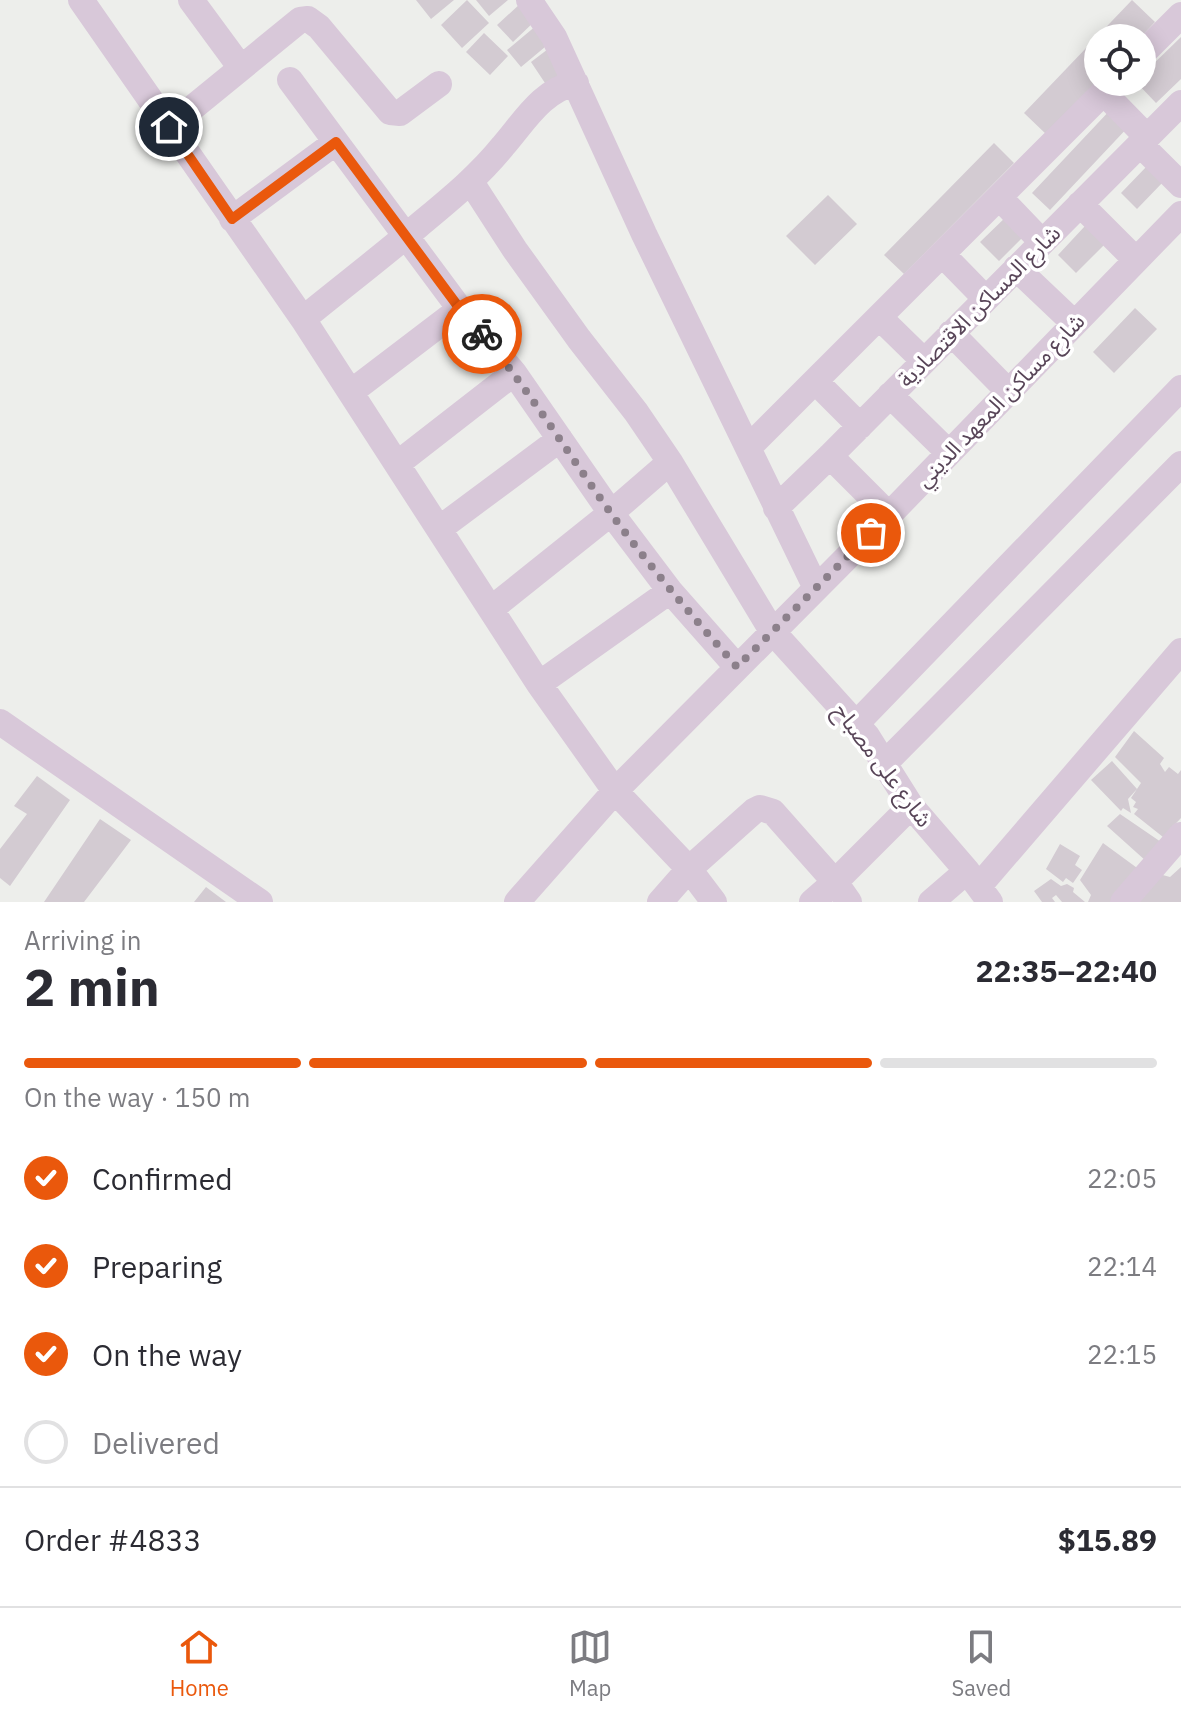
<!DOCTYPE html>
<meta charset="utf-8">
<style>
:root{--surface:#fff;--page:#f7f7f7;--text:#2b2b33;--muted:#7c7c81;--line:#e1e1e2;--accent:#ea580c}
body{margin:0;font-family:"IBM Plex Sans","Noto Sans Arabic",sans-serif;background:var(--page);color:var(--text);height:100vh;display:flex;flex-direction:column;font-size:30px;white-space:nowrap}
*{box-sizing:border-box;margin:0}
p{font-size:26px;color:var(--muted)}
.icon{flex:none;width:44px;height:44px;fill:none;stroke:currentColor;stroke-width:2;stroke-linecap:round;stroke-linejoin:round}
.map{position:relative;height:902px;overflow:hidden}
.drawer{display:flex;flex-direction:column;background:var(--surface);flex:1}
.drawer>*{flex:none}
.tools{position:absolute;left:1084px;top:24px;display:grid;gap:16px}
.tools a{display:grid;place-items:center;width:72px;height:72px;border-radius:50%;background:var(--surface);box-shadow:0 4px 20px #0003;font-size:40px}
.pin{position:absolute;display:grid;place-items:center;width:68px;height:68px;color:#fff;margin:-34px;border:4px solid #fff;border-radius:50%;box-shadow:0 2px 8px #0007}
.courier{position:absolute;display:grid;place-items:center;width:80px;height:80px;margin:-40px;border:6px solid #ea580c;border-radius:50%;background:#fff;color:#222;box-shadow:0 2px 10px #0007}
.overview em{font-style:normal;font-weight:700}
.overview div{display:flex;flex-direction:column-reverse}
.overview{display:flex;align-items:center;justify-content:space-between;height:136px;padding:0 24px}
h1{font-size:52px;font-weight:700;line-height:60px}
.bar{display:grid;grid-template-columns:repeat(4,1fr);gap:12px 8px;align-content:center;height:96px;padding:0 24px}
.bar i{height:10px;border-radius:6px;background:var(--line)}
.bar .on{background:var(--accent)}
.bar p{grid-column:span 4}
.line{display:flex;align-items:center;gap:20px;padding:0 24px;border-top:2px solid var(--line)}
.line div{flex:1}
ol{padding:0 24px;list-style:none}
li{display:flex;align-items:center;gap:24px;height:88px}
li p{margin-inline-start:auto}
li .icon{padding:8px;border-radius:50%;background:var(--accent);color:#fff;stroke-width:4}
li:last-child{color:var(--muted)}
li i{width:44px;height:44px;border:4px solid var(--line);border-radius:50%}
.dock{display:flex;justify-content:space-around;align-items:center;height:112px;border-top:2px solid var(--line);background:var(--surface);font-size:22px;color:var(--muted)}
.dock a{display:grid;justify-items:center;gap:4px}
.dock .on{color:var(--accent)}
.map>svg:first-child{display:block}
</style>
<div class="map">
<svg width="1181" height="902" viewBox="0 0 1181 902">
<rect width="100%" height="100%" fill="#edeeeb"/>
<path fill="#d3cbd2" d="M416,0H454L431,19Z
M467,0L489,23L462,48L441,25Z
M476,0H508L489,16Z
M1132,0L1155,22L1140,38H1098V81L1047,135L1024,113Z
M521,3L536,20L513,42L497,25Z
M537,25L551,42L521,67L507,50Z
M484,33L508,56L490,75L466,52Z
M1181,37V79L1156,103L1136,82H1142V75Z
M552,46L569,71L547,86L531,62Z
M1113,107L1131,124L1050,210L1032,193Z
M994,143L1014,163L904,274L884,255Z
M1148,165L1164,181L1137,209L1121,193Z
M828,195L857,224L815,265L786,236Z
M1009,214L1027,233L999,261L980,242Z
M1085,226L1104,245L1076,273L1058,255Z
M1135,308L1157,329L1114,373L1093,352Z
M1134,731L1164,758L1160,764L1165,772L1169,767L1178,774L1181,770V818L1163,837L1134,814L1138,809L1133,807L1136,802L1131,798L1141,783L1115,757Z
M1112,761L1137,789L1128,799L1131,813L1123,808L1121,811L1091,780Z
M37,776L70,800L10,886L0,878V849L27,814L14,806Z
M1120,814L1161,842L1146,861L1107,826Z
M100,819L131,840L84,902H44Z
M1103,843L1144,873L1116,902H1088L1091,895L1080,880Z
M1060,844L1080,856L1075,865L1082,870L1073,883L1066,878L1063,882L1046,869Z
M1181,867V902H1129L1159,874L1170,877Z
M1051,879L1061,886L1067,884L1074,888L1073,892L1085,902H1062L1056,895L1052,898L1055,902H1042L1034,891Z
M206,887L226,902H194Z"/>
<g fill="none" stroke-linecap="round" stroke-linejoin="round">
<path stroke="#d8c8d9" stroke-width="26" d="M81,0L303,319L539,684L615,791L689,869L714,902
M191,0L241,68
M529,0L554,37L644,234L816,588
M1142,54L1181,15
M290,80L460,309L514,373L611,513L670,591L737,667
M1104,93L1147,137
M169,127L300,20L308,19L319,27L390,112L400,113L439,84
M1140,144L1181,185
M471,182L515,250L579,339L636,412L670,462L772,631L867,736L911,806L967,871L990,902
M999,197L1042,242
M1080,204L1136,260
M232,219L336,142
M942,254L986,299
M1016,268L1074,323
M879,317L924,361
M303,319C341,288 380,258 418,226C448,201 478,177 503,146C524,122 542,90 576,83
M951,333L1008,391
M815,381L860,426
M351,392L460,309
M890,395L948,452
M748,448L1114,82
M830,456L889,515
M397,464L514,373
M776,508L830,456L1181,103
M439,529L560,439
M491,609L611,513L670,462
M539,684L670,591
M0,722L260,902
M856,724L1181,388
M885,763L1181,464
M979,886L1181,651
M517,902L615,791L889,515L1181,214
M660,902L689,869L754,811L760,808L773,812L835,882L849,902
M812,902L835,882L911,806
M931,902L967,871
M1123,902L1181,835"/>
</g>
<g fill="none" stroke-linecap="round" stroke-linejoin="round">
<path stroke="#8c808b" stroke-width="8" stroke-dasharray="0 14.4" d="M482,334C529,390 567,452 610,512C649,566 693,617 737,667L871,533"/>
<path stroke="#ea580c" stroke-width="10" d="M169,127L232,219L336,142L460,309L482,334"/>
</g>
<g text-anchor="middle" stroke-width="7" stroke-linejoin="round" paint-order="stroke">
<g font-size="22" fill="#584558" stroke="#fff">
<text transform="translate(979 306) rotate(-45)" y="8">شارع المساكن الاقتصادية</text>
<text transform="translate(1000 400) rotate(-46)" y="8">شارع مساكن المعهد الديني</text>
<text transform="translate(883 765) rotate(53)" y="8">شارع على مصباح</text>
</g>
</g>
</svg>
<div class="tools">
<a><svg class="icon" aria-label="locate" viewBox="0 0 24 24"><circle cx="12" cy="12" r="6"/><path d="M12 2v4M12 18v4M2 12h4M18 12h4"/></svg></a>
</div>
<div class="pin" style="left:871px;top:533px;background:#ea580c"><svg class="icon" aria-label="bag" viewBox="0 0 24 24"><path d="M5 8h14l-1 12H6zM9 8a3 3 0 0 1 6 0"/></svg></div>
<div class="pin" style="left:169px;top:127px;background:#1f2937"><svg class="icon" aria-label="home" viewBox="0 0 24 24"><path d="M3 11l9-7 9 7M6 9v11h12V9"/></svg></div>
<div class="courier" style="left:482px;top:334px"><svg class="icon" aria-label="bike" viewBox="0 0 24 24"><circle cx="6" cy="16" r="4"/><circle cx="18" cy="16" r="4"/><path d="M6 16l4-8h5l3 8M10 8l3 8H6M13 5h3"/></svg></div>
</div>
<section class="drawer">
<div class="overview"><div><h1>2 min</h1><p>Arriving in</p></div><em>22:35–22:40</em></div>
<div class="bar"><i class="on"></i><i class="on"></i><i class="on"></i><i></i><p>On the way · 150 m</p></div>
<ol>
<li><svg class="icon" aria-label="check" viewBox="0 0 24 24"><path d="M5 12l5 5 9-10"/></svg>Confirmed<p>22:05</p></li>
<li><svg class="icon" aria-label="check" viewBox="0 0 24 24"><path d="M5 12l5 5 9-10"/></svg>Preparing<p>22:14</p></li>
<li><svg class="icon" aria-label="check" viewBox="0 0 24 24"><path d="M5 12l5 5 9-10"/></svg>On the way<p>22:15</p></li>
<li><i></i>Delivered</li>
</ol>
<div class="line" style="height:104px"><div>Order #4833</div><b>$15.89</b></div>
</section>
<nav class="dock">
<a class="on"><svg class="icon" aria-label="home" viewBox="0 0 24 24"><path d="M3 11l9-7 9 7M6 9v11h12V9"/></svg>Home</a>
<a><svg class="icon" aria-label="map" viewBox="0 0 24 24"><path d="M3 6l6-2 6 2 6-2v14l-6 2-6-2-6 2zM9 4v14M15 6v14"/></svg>Map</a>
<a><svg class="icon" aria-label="saved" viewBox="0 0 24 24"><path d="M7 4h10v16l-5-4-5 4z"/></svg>Saved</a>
</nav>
